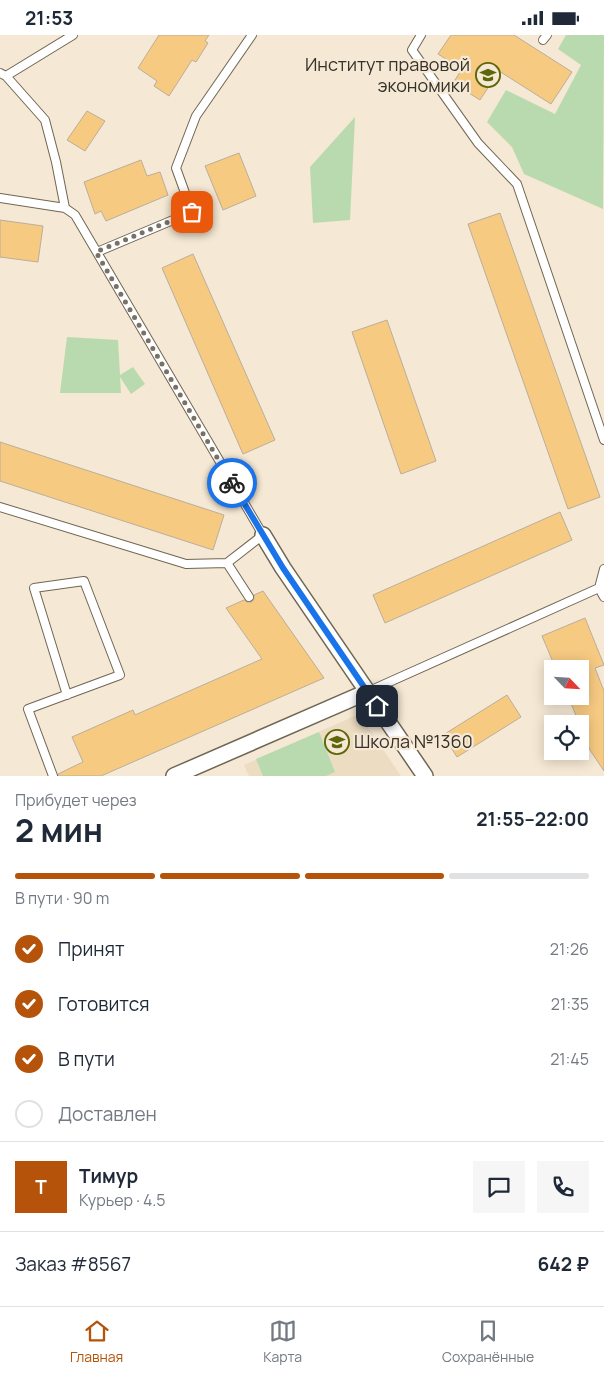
<!DOCTYPE html>
<html lang="ru">
<meta charset="utf-8">
<style>
:root{--surface:#fff;--page:#f6f6f7;--text:#1f2937;--muted:#747a83;--line:#e0e1e3;--accent:#b45309}
body{margin:0;font-family:Manrope,sans-serif;background:var(--page);color:var(--text);height:100vh;display:flex;flex-direction:column;font-size:19px;white-space:nowrap}
*{box-sizing:border-box;margin:0}
p{font-size:16px;color:var(--muted)}
.icon{flex:none;width:28px;height:28px;fill:none;stroke:currentColor;stroke-width:2;stroke-linecap:round;stroke-linejoin:round}
.map{position:relative;height:741px;overflow:hidden}
.drawer{display:flex;flex-direction:column;background:var(--surface);flex:1}
.drawer>*{flex:none}
.needle{width:32px;rotate:115deg}
.controls{position:absolute;left:544px;top:625px;display:grid;gap:10px}
.controls a{display:grid;place-items:center;width:45px;height:45px;border-radius:0px;background:var(--surface);box-shadow:0 2px 12px #0003;font-size:25px}
.pin{position:absolute;display:grid;place-items:center;width:42px;height:42px;color:#fff;margin:-21px;border-radius:10px;box-shadow:0 2px 8px #0006}
.courier{position:absolute;display:grid;place-items:center;width:50px;height:50px;margin:-25px;border:4px solid #1a73e8;border-radius:50%;background:#fff;color:#222;box-shadow:0 1px 6px #0007}
.head em{font-style:normal;font-weight:700}
.head div{display:flex;flex-direction:column-reverse}
.head{display:flex;align-items:center;justify-content:space-between;height:85px;padding:0 15px}
h1{font-size:32px;font-weight:700;line-height:38px}
.bar{display:grid;grid-template-columns:repeat(4,1fr);gap:8px 5px;align-content:center;height:60px;padding:0 15px}
.bar i{height:6px;border-radius:4px;background:var(--line)}
.bar .on{background:var(--accent)}
.bar p{grid-column:span 4}
.line{display:flex;align-items:center;gap:12px;padding:0 15px;border-top:1px solid var(--line)}
.line div{flex:1}
.round{display:grid;place-items:center;flex:none;width:52px;height:52px;border-radius:0px;background:var(--page)}
ol{padding:0 15px;list-style:none}
li{display:flex;align-items:center;gap:15px;height:55px}
li p{margin-inline-start:auto}
li .icon{padding:5px;border-radius:50%;background:var(--accent);color:#fff;stroke-width:4}
li:last-child{color:var(--muted)}
li i{width:28px;height:28px;border:2px solid var(--line);border-radius:50%}
.status{display:flex;justify-content:space-between;align-items:center;height:35px;padding:0 25px;background:var(--surface);direction:ltr}
.status svg{height:14px;fill:currentColor}
.menu{display:flex;justify-content:space-around;align-items:center;height:70px;border-top:1px solid var(--line);background:var(--surface);font-size:14px;color:var(--muted)}
.menu a{display:grid;justify-items:center;gap:2px}
.menu .on{color:var(--accent)}
.map>svg:first-child{display:block}
</style>
<div class="status"><b>21:53</b><svg viewBox="0 0 49 12"><path d="M0 12V9h3v3zM5 12V6h3v6zM10 12V3h3v9zM15 12V0h3v12zM26 1h20v11H26zM47 4h2v5h-2z"/></svg></div>
<div class="map">
<svg width="604" height="741" viewBox="0 0 604 741">
<rect width="100%" height="100%" fill="#f5e8d4"/>
<path fill="#ecdcc2" d="M359,679L401,741H249L244,730Z"/>
<path fill="#b9daaf" d="M566,0H604L603,174L524,139L512,112L487,87L506,55L555,79L581,30L558,14Z
M355,82L350,185L313,188L310,132Z
M67,302L118,305L120,340L133,332L145,349L131,359L120,342L121,358H60Z
M319,697L335,737L326,741H263L256,724Z"/>
<path fill="#f7ca82" stroke="#baae9b" d="M159,0H209L205,6L208,8L196,27L192,25L169,61L154,51L157,46L138,33Z
M451,0H514L572,37L551,69L499,36L480,65L453,48L462,34L438,19Z
M87,76L105,86L85,116L67,105Z
M239,118L256,161L223,175L205,131Z
M141,125L147,141L160,137L168,160L106,186L101,176L95,179L84,147Z
M500,178L600,462L568,474L468,189Z
M0,185L43,191L38,227L0,222Z
M193,219L275,405L243,419L162,233Z
M387,285L436,426L401,439L352,297Z
M0,407L224,480L213,515L0,446Z
M560,477L572,505L385,588L373,560Z
M263,556L324,643L101,741H59L58,739L83,727L72,702L133,675L135,680L262,624L226,573L244,565L247,567H252L254,564V560Z
M585,583L604,630L595,633L604,656V736L590,715L568,661H580V634H556L542,601Z
M507,660L521,682L457,722L443,700Z"/>
<g fill="none" stroke-linecap="round" stroke-linejoin="round">
<defs>
<path id="service" d="M421,0L412,15L478,108L517,149L604,405
M543,5L547,0
M0,38L6,41L45,85L56,127L65,173
M6,41L73,0
M0,163L65,173L75,180L263,500L227,528L186,529L0,472
M97,217L192,177L176,133L196,81L252,0
M227,528L249,562
M604,534L599,553L604,562
M367,657L599,553H604
M53,741L28,674L120,640L84,546L34,553L67,660"/>
<path id="minor" d="M263,500L283,533L425,741
M174,741L367,657"/>
</defs>
<use href="#service" stroke="#706654" stroke-width="10"/>
<use href="#minor" stroke="#706654" stroke-width="18"/>
<use href="#service" stroke="#fff" stroke-width="8"/>
<use href="#minor" stroke="#fff" stroke-width="15"/>
</g>
<g fill="none" stroke-linecap="round" stroke-linejoin="round">
<path stroke="#797166" stroke-width="5" stroke-dasharray="0 9" d="M192,177L96,217L232,448"/>
<path stroke="#1a73e8" stroke-width="6" d="M232,448L283,533L377,671"/>
</g>
<defs>
<symbol id="university-ring" viewBox="-11 -11 22 22"><circle r="9.5" fill="#f5e8d4" stroke="#5d6608" stroke-width="1.5"/><path d="M0-5L7-2L0 1L-7-2ZM-4 1L0 2.5L4 1V4Q0 6-4 4Z" fill="#5d6608"/></symbol>
<symbol id="school-ring" viewBox="-11 -11 22 22"><circle r="9.5" fill="#f5e8d4" stroke="#5d6608" stroke-width="1.5"/><path d="M0-5L7-2L0 1L-7-2ZM-4 1L0 2.5L4 1V4Q0 6-4 4Z" fill="#5d6608"/></symbol>
</defs>
<g fill-rule="evenodd">
<use href="#university-ring" x="474" y="26" width="28" height="28"/>
<use href="#school-ring" x="323" y="693" width="28" height="28"/>
</g>
<g text-anchor="middle" stroke-width="4.5" stroke-linejoin="round" paint-order="stroke">
<g font-size="18" fill="#36312a" stroke="#f5e8d4" text-anchor="end">
<text x="470" y="36">Институт правовой<tspan x="470" dy="21">экономики</tspan></text>
<text x="354" y="713" text-anchor="start">Школа №1360</text>
</g>
</g>
</svg>
<div class="controls">
<a><svg class="needle" viewBox="-14 -14 28 28"><path d="M0-13l5 13h-10z" fill="#e53935"/><path d="M0 13l5-13h-10z" fill="#747a83"/></svg></a>
<a><svg class="icon" aria-label="locate" viewBox="0 0 24 24"><circle cx="12" cy="12" r="6"/><path d="M12 2v4M12 18v4M2 12h4M18 12h4"/></svg></a>
</div>
<div class="pin" style="left:192px;top:177px;background:#ea580c"><svg class="icon" aria-label="bag" viewBox="0 0 24 24"><path d="M5 8h14l-1 12H6zM9 8a3 3 0 0 1 6 0"/></svg></div>
<div class="pin" style="left:377px;top:671px;background:#1f2937"><svg class="icon" aria-label="home" viewBox="0 0 24 24"><path d="M3 11l9-7 9 7M6 9v11h12V9"/></svg></div>
<div class="courier" style="left:232px;top:448px"><svg class="icon" aria-label="bike" viewBox="0 0 24 24"><circle cx="6" cy="16" r="4"/><circle cx="18" cy="16" r="4"/><path d="M6 16l4-8h5l3 8M10 8l3 8H6M13 5h3"/></svg></div>
</div>
<section class="drawer">
<div class="head"><div><h1>2 мин</h1><p>Прибудет через</p></div><em>21:55–22:00</em></div>
<div class="bar"><i class="on"></i><i class="on"></i><i class="on"></i><i></i><p>В пути · 90 m</p></div>
<ol>
<li><svg class="icon" aria-label="check" viewBox="0 0 24 24"><path d="M5 12l5 5 9-10"/></svg>Принят<p>21:26</p></li>
<li><svg class="icon" aria-label="check" viewBox="0 0 24 24"><path d="M5 12l5 5 9-10"/></svg>Готовится<p>21:35</p></li>
<li><svg class="icon" aria-label="check" viewBox="0 0 24 24"><path d="M5 12l5 5 9-10"/></svg>В пути<p>21:45</p></li>
<li><i></i>Доставлен</li>
</ol>
<div class="line" style="height:90px"><b class="round" style="background:var(--accent);color:#fff">Т</b><div><b>Тимур</b><p>Курьер · 4.5</p></div><a class="round"><svg class="icon" aria-label="chat" viewBox="0 0 24 24"><path d="M4 5h16v11H9l-5 4z"/></svg></a><a class="round"><svg class="icon" aria-label="phone" viewBox="0 0 24 24"><path d="M5 4h4l2 5-3 2q2 4 5 5l2-3 5 2v4C11 20 4 13 5 4z"/></svg></a></div>
<div class="line" style="height:65px"><div>Заказ #8567</div><b>642 ₽</b></div>
</section>
<nav class="menu">
<a class="on"><svg class="icon" aria-label="home" viewBox="0 0 24 24"><path d="M3 11l9-7 9 7M6 9v11h12V9"/></svg>Главная</a>
<a><svg class="icon" aria-label="map" viewBox="0 0 24 24"><path d="M3 6l6-2 6 2 6-2v14l-6 2-6-2-6 2zM9 4v14M15 6v14"/></svg>Карта</a>
<a><svg class="icon" aria-label="saved" viewBox="0 0 24 24"><path d="M7 4h10v16l-5-4-5 4z"/></svg>Сохранённые</a>
</nav>
